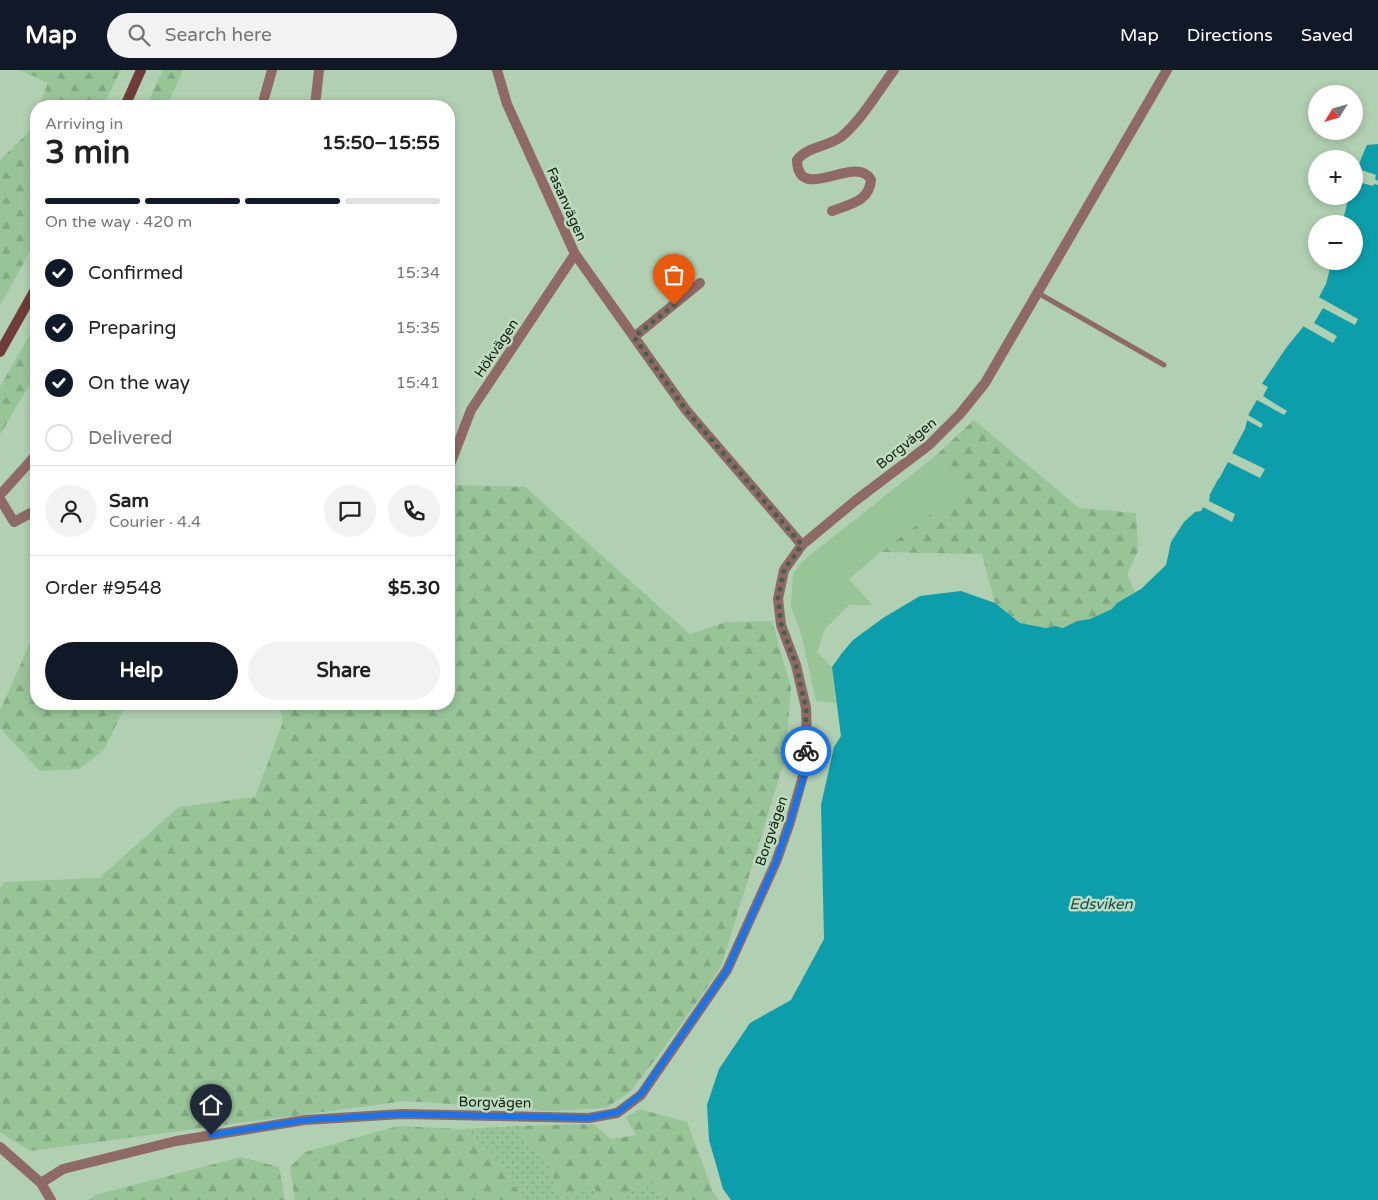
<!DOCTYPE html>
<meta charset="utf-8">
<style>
:root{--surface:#fff;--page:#f2f2f2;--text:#202124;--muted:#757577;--line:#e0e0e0;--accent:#111827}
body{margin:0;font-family:"Varela Round",sans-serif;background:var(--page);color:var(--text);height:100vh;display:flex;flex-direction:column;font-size:19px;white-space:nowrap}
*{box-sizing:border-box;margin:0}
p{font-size:16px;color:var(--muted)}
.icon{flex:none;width:28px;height:28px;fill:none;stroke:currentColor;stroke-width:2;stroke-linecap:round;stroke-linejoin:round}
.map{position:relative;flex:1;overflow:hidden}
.sheet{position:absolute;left:30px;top:30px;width:425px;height:610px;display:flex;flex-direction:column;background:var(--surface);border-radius:20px;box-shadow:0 2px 8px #0003}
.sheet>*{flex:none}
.needle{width:32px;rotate:233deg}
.buttons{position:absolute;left:1308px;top:15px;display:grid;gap:10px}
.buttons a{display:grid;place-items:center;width:55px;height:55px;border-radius:50%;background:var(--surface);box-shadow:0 2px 8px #0003;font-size:25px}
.pin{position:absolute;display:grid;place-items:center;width:42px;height:42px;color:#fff;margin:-51px -21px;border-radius:50% 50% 50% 0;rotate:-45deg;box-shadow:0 0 5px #0007}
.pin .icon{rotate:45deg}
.courier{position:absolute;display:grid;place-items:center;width:50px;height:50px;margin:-25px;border:4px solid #1a73e8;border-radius:50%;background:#fff;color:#222;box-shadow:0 1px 6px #0007}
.head em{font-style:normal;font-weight:700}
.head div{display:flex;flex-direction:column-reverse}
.head{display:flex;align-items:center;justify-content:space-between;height:85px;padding:0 15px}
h1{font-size:32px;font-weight:700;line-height:38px}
.bar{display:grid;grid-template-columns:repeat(4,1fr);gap:8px 5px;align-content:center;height:60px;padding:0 15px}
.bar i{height:6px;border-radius:4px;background:var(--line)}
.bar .selected{background:var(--accent)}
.bar p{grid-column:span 4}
.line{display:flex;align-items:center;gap:12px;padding:0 15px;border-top:1px solid var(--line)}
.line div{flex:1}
.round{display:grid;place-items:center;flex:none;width:52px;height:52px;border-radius:26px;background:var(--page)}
ol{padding:0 15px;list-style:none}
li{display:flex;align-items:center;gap:15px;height:55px}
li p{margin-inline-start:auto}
li .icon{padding:5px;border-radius:50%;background:var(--accent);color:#fff;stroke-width:4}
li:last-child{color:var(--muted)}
li i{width:28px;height:28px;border:2px solid var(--line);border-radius:50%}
.action{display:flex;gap:10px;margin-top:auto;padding:10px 15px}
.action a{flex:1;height:58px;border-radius:30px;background:var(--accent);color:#fff;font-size:20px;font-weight:700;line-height:58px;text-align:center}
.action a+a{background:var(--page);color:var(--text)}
header{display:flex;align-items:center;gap:30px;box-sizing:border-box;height:70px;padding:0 25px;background:var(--accent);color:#fff}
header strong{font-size:24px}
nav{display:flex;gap:28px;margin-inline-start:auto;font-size:18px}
.search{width:350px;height:45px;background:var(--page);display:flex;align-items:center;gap:12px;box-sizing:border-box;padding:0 18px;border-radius:28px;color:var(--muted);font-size:19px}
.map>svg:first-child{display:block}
</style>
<header>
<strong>Map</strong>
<div class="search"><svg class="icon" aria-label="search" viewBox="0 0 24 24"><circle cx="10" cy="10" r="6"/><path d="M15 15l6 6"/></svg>Search here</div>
<nav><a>Map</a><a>Directions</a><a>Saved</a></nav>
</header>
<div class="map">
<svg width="1378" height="1130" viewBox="0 0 1378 1130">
<defs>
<pattern id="grass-dots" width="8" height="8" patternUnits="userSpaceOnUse" patternTransform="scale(1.25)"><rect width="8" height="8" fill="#98c498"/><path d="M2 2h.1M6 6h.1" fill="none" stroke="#82a882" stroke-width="1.8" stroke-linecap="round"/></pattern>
<pattern id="forest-firs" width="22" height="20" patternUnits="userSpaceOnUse" patternTransform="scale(1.25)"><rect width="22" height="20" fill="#98c498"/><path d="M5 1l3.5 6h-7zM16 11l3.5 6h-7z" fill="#82a882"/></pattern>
</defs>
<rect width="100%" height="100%" fill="#b1cfb1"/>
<path fill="url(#grass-dots)" d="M520,1056L526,1073L549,1092L559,1128L596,1119L597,1130H524L493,1083L462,1059Z
M652,1109L660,1130H628L625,1124Z"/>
<path fill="url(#forest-firs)" d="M20,0H121L103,36H39L48,13Z
M163,0H183L167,36H146Z
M36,43V170L0,236V90L28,63Z
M36,254V303L0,365V317Z
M974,350L1079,438L1136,443L1138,481L1127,504L1135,522L1117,533L1112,539L1090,549L1077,551L1063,558L1055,556L1046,558L1020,553L995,533L982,484L881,482L962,420L933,388Z
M449,415L525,417L690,564L726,552L772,551L791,618L785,689L721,897L676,962L631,1021L606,1038L553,1041L405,1031L30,1081L0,1062V817L5,812L99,808L179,737L255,727L283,652L280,634H449Z
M36,559V634H126L104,680L79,699L40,701L0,658V641Z
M639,1039L687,1052L713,1122L718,1130H660L652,1109L626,1124L628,1130H597L595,1119L559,1128L549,1092L526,1073L520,1056L593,1054L611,1069L636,1065L626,1048Z
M398,1056L462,1059L493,1083L524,1130H295L290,1097L305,1082Z
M241,1087L279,1097L285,1130H89L95,1125Z"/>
<path fill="#98c498" d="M933,388L962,420L881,482L849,509L872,535H849L825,559L817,582L832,597L836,633L816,631L801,563L791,537L793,504L804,490Z"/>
<path fill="#0c9eaa" d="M1378,74V1130H731L723,1119L709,1070L707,1035L719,999L750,953L791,930L824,869L821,735L834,677L841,666L832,597L842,583L853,570L883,548L920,526L961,521L995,533L1020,553L1046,558L1055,556L1063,558L1077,551L1090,549L1112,539L1117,533L1141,519L1166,495L1171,472L1184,452L1195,442L1201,441L1245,359L1250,338L1261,315L1286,278L1303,257L1326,214L1332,191H1354V154H1342L1349,126H1354C1354,107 1359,92 1367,75Z"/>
<path fill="#b1cfb1" d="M1356,98L1376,105L1375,109L1378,111V115L1374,114L1373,116L1354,111Z
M1317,226L1358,249L1355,255L1323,238L1314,253L1337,266L1333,273L1301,255Z
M1261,313L1268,317L1263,326L1287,341L1284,345L1257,330L1248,345L1263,354L1261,358L1245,349L1248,337Z
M1230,382L1265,399L1260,408L1228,392L1219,409L1216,408Z
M1207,425L1210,426L1209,431L1235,444L1232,452L1201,436Z"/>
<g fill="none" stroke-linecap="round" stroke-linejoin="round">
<path stroke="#8e6965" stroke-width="5" d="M1038,223L1164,295"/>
<path stroke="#8e6965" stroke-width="10" d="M497,0L507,34L575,184L686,340L802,475
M262,36L272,0
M315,36L319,0
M832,141C850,134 869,132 871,110C857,82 798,136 797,90C808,76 827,77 841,67C860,52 879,20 894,0
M634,267L700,213
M451,392L471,340L575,184
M0,425L36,385
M0,429L14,452L36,440
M0,1077L41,1113L51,1130
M41,1113L63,1099L176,1071L305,1050L402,1044L589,1048L617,1043L641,1025L727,900L776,792L790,752L803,706L807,673L806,638L796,595L781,555L778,529L784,500L802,475L855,431L929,375L960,344L985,313L1167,0"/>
<path stroke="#6f3c38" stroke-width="10" d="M125,36L141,0
M0,282L36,218"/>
</g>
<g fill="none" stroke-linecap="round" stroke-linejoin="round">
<path stroke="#4b5d4c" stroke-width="5" stroke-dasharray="0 9" d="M674,235L634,267L686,340L802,475L784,500L778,528L781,554L796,595L806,638V681"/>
<path stroke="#1a73e8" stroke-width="6" d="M211,1065L305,1050L402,1044L589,1048L618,1042L641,1024L727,900L776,792L790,752L804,706L806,681"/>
</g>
<g text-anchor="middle" stroke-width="5" stroke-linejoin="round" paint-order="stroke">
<g font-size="14" fill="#142015" stroke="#bddcbd">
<text transform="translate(567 134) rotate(66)" y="5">Fasanvägen</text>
<text transform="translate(496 278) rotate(-56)" y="5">Hökvägen</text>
<text transform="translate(906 373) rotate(-39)" y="5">Borgvägen</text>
<text transform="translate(771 761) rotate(-71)" y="5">Borgvägen</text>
<text transform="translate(495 1032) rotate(1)" y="5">Borgvägen</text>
</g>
<g font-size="15" font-style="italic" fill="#174c51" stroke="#bddcbd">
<text x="1101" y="839">Edsviken</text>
</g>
</g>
</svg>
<div class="buttons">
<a><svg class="needle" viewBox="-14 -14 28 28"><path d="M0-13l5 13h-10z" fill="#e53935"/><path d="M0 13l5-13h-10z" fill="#757577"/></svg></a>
<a>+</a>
<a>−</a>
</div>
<div class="pin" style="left:674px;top:235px;background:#ea580c"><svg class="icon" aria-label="bag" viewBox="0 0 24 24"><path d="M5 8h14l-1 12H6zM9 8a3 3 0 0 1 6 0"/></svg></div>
<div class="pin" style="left:211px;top:1065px;background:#1f2937"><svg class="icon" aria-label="home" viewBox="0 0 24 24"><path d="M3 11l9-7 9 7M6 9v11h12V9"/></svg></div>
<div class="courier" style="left:806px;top:681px"><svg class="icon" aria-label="bike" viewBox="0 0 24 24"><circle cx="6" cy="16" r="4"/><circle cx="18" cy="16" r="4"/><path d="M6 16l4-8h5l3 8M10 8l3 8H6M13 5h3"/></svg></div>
<section class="sheet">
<div class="head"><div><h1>3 min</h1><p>Arriving in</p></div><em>15:50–15:55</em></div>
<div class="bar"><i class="selected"></i><i class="selected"></i><i class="selected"></i><i></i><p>On the way · 420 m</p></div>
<ol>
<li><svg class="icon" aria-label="check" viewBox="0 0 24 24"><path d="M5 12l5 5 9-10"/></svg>Confirmed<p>15:34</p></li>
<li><svg class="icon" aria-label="check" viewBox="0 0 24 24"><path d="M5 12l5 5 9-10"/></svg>Preparing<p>15:35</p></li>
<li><svg class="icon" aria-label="check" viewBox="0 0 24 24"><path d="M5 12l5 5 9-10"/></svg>On the way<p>15:41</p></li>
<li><i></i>Delivered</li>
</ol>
<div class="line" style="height:90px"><a class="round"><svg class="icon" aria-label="person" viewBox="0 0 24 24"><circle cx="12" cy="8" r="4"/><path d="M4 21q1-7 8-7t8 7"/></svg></a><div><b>Sam</b><p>Courier · 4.4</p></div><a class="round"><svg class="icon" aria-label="chat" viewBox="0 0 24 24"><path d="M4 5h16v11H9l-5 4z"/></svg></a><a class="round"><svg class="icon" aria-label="phone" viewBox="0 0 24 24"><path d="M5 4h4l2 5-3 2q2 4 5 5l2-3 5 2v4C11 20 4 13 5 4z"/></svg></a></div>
<div class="line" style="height:65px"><div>Order #9548</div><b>$5.30</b></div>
<div class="action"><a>Help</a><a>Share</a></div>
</section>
</div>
